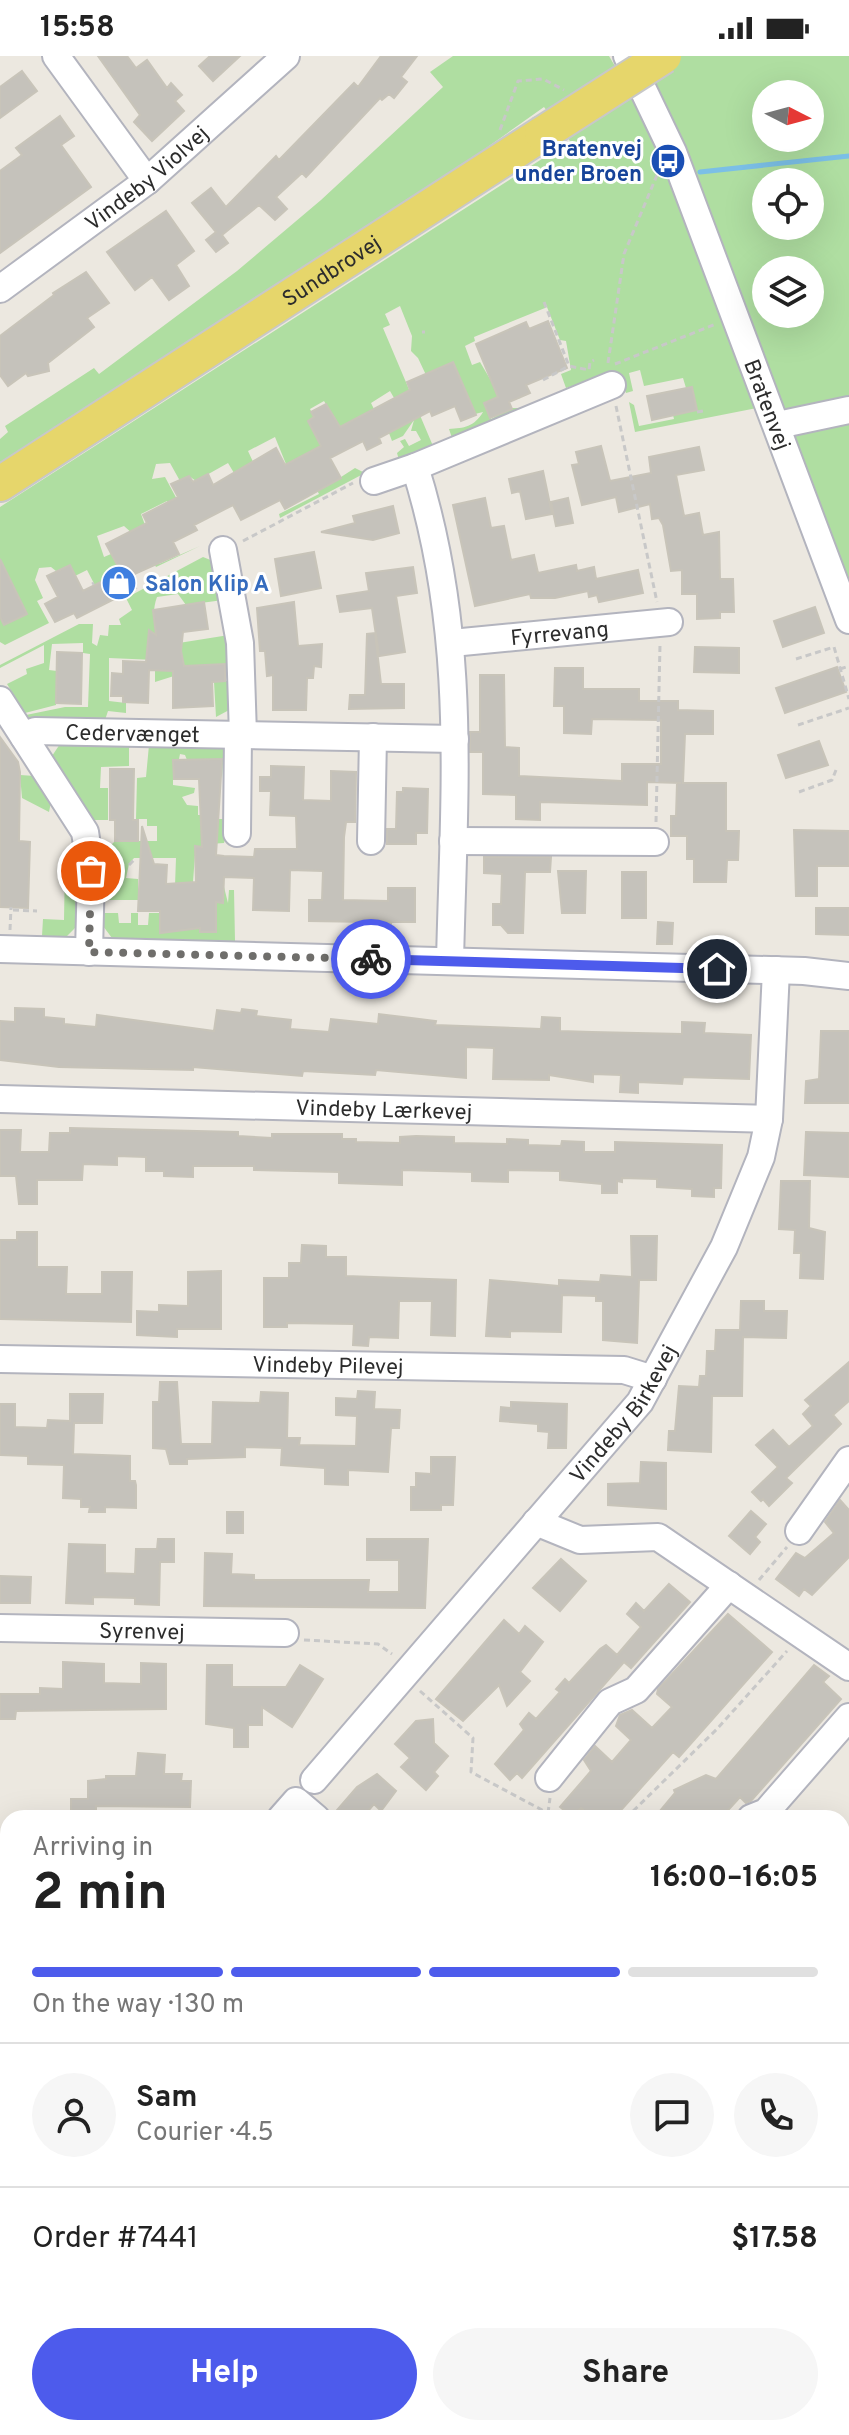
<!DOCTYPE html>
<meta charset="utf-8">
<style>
:root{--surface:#fff;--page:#f6f6f6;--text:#222;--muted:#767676;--line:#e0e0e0;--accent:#4d5bec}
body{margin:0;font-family:Overpass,sans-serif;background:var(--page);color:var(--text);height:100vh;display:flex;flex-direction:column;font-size:30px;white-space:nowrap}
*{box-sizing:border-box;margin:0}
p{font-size:26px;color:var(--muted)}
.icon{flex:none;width:44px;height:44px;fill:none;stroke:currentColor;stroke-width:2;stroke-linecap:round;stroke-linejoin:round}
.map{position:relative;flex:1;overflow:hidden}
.side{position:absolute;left:0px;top:1754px;width:850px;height:626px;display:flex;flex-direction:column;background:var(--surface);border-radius:24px 24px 0 0;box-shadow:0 8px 32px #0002}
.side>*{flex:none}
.needle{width:52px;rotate:96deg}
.tools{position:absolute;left:752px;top:24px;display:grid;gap:16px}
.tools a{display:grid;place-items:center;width:72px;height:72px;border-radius:50%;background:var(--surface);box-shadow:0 8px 32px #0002;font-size:40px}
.pin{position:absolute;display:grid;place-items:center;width:68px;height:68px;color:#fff;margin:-34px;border:4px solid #fff;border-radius:50%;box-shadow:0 2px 8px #0007}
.courier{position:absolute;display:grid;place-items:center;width:80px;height:80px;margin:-40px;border:6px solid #4d5bec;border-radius:50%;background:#fff;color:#222;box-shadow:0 2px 10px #0007}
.summary em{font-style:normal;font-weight:700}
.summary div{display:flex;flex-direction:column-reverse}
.summary{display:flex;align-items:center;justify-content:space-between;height:136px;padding:0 32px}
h1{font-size:52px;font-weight:700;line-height:60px}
.bar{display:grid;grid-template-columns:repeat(4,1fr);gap:12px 8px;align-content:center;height:96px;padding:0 32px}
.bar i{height:10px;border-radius:6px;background:var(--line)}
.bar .on{background:var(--accent)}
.bar p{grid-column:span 4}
.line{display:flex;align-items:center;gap:20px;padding:0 32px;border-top:2px solid var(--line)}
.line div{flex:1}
.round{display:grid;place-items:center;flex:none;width:84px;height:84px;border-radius:42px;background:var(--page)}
.button{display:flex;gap:16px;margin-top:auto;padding:16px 32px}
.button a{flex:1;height:92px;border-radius:48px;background:var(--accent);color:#fff;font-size:32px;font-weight:700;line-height:92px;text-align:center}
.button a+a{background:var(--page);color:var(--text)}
.status{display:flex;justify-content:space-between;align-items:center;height:56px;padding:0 40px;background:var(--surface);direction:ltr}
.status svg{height:22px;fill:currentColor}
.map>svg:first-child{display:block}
</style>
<div class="status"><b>15:58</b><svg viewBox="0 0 49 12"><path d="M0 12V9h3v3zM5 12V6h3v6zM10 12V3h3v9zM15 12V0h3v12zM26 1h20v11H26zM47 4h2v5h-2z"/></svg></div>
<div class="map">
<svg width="849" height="2379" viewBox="0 0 849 2379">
<rect width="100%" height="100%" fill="#ece8e0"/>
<path fill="#afdea1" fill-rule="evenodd" d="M453,0H609L649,68L762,351L635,376L629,346L634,349L639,370L674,363L673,359L696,354L692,331L686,332L683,322L644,330L640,314L629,317L633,335L626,337L617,315L566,332L561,318L571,314L566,285L560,284L545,246V252L474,281L475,285L465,290L472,309L480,306L490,323H513L521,342L485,347L491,363L512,352H526L452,382L449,373C464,372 474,371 483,356L475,358L453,307L426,319L418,302L411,295L412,280L400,250L385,258L390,269L383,272L433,390L399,404L397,397L404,391L400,385L405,383L409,390L421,384L416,375H411L414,364L403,380L392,385L389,377L408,366L390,335L371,347L374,353L361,360L370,379L342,375L324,345L310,353L314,361L308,365L327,401V430L355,412L365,417L280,462L279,458L319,438L308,417L288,413L275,381L248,395L261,423L237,422L228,407L196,425L189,420L180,425L170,407L156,408L152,423L165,421L180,449L172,453L167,445L141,458L159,508L200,490L156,511L143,487L124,470L97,480L104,501L111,498L121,516L107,523L110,529L101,541L87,514L75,520L70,509L56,515L51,511L39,512L35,524L43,542L37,545L49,567L5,589L0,586V561L4,569L26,558L0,523V451L570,85L544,51L482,95L0,407V383L8,376L5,370L94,312L99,318L237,215L321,144L443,31L430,16Z
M642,0H849V537L656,28ZM766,38H810V82H766ZM766,126H810V170H766ZM766,214H810V258H766Z
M203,501L213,505L223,544L186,549L178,538L157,541C152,554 153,572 160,590L229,579L231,653L216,661L214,626L227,625L226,608L179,611L174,620L155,626V604L109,602V645L126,647V657L108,655L105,664L28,662L26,659L65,651H88L90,598L83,597V587L52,588L49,614L57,615L56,649L25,657L7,628L27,618L26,613L44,607V589L0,612V609L79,568H93L92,587L97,590L100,579L108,580L109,569H121L119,563L132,554L126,542Z
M60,688H134L129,692V710L101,711L100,732H108V764H93L52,700Z
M149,689L221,690L231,699L228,744L224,745L222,703L187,704L185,699L180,698L179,703H173V729L195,732L194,737L182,741L187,749L198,750V759H208L209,763H230L224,787L209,788L201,799H195L193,826L201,846H223L224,831L228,847L229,834H234L235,885L112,882L103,870L104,853L105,857H118L119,867H131V857H138V869H148L149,857H174L176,802H134L129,808L126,822L138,823V844H104C104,824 98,800 115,785H157V770H147V763H136L137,722L146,721Z
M20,719L35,720L51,746L49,756L22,742Z
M65,807L77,808L75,872L66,881L42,880L43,863L64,864Z"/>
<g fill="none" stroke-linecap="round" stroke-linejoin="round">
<path stroke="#7bbfe6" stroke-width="5" d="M700,116L849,100"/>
</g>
<path fill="#c5c2bb" stroke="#c8c4b9" stroke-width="2" d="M98,0H127L136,12L147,4L167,32L171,27L182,39L175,45L184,55L152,85L134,66L140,59Z
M210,0H240L213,25L199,10Z
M381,0H417L401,21L407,26L394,42L389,38L382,44L380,42L306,121L302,117L276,141L287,153L275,164L259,149L222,179L228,187L216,196L206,184L216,176L192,147L211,132L226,151L276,100L279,104L354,27L358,31Z
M22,15L37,35L0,62V31Z
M60,60L74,80L61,89L91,131L0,197V115L22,99L16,92Z
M166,155L194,195L176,209L189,230L169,244L152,221L135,234L107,196Z
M86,216L109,247L87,262L94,271L48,307L49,315L28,320L26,317L8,330L0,319V280L54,239L53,237Z
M548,265L567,312L526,329L530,337L509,346L512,353L490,362L484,347L498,341L476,288L526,266L529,273Z
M453,306L476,359L461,365L455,350L432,360L430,355L379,382L381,387L367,394L363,385L330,402L341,422L285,453L280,444L241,464L233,449L194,469L197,474L173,486L179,498L130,520L136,532L77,562L74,557L55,566L45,548L58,541L47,520L70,509L83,535L121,516L106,488L147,467L143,459L178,441L171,428L189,420L193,426L208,418L213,429L276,392L285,409L321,390L308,365L314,361L311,356L326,348L340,371L410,334L407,326Z
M692,331L697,354L652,364L647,340Z
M601,390L610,425L651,417L649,401L699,391L704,414L676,419L684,460L699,457L703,479L719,476L720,523H733L734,556H720V562L697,563V538H682V514L671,515L663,469L659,462L652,463L650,448L619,456L616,441L582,449L572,409L579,408L576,396Z
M543,415L552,458L526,463L520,435L512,437L509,423Z
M485,442L491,472L504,470L511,504L534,499L538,517L576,509L577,515L594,511L596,523L638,514L643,537L599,546L597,539L589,541L588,535L555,542H531L530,538L475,550L453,449Z
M568,442L573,467L556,470L551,446Z
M393,450L399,477L373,484L321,476L355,467L353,460Z
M314,496L321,532L281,540L275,503Z
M0,503L27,558L4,569L0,561Z
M413,511L417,537L396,540L405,596L379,600L372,552L340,556L337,540L369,535L366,517Z
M204,546L208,573L183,576L181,595L184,610L225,608V625L212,626L213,650L173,652V615L149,614L148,647L123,646V640H111L112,617L123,618V605L146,606L149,574L156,579L153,554Z
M294,546L298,590L322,588L321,611L314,610L313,622H307L306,654H273V619L267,620L265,595H260L257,552Z
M815,551L824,577L783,591L774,565Z
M375,577L381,628H404V652L349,653L350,639H365L367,578Z
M695,591L739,592V617L694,616Z
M57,596L82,597L81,648L56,647Z
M837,611L846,636L785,657L776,632Z
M555,612H583V633H639V645H678V654L713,655V678H685L683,727H726V775H739L738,804H727L726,826H694V803H687V780H671V760H676L677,727H681L647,726V749L540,746V764L516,763V739L483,738V696H470V676H480V619H504L505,691L519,692V720L622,725V708H661V664L592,663L591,678L564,677V650H554Z
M0,681L18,706L20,716L19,785L30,786L28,852L0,851Z
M819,685L828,709L786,722L778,699Z
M222,703L216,799L224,800L254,801L255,793H297L296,760L270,759L271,735H260V721H271V710L304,711L303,744L331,745V715L356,716L355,766H346L344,781L343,844L388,845V832H415V866H391L390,884H371V866L309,865V844H322L323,815L290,814L289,855L253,854L254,822L224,821L223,847L216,846V876H200V872L160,877V855H138L142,770L154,808L167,809L166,828L196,826L195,790L202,791L199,723H174L173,704Z
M110,713H134L133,764H138V785H115V764H110Z
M403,732L428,733L427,777H416V788H387V773H396L397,736H403Z
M794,774L849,775V810H817V840H796Z
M484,801H551L550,816H525L523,877H508L501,869H493V848H501L502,818L484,817Z
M558,815H586L585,857H562Z
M622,816H646V862H622Z
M816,852H849V879L816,878Z
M658,866L673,867L672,888H657Z
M15,952L44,953V961L64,963V968L96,971L97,959L214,975L217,954L241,957L242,953L257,955L256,960L291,964L290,973L329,976L331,963L378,968L379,958L436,965L435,969L541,973L542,961L560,962V975L592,976L682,978V966L705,967L704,977L751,979L749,1023L683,1021L682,1028L638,1026V1037L620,1036L621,1019L593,1018V1026L549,1019V1024L493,1023L494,992L466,991V1022L376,1014L375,1019L303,1015L302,1020L193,1011V1014L59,1011L0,1004V965L15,966Z
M821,975H849V1047H805L806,1025L819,1023Z
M70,1072L238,1076V1080L272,1082V1078H342V1083H356V1086L400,1087V1081L416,1080L454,1081V1087L507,1088V1083L528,1084V1089L561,1090L562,1085L584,1086V1096H615V1086L722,1089L721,1132H714V1141L692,1140V1133L657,1131V1123L622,1122V1126L617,1125V1137H602V1128L560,1124V1115L508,1114V1126L472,1125V1116L402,1114V1129L339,1127V1116L254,1114V1110H193V1121L164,1120V1115H146V1101L117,1100V1109L83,1108L82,1124H37V1148H19L16,1120H0V1074H21L20,1096H49L50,1077H70Z
M806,1076L849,1077V1121L804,1119Z
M781,1125H810L809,1172L825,1176L823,1223L800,1222L801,1197H794L795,1174L779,1173Z
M17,1176H37V1211H67L66,1238H102V1216H132L131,1266L0,1263V1184H17Z
M631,1180H657L656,1224H639L637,1287L603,1284V1245H596V1240L562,1239L561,1276L510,1275V1281L486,1280L490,1224L559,1230V1224L600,1226L601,1219L632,1221Z
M302,1189L326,1190V1201H346V1220L456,1224L455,1280L431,1279L432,1245H399L398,1282L369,1281L368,1290L353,1289L354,1268L287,1267V1271H264V1222H289V1207H301Z
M221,1215V1273H177V1281L137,1279V1255L159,1256V1249L188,1250V1216Z
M741,1245H764V1255H787L786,1282L743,1281L742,1340H712L711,1396L668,1394L669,1375H675L679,1330L699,1331L700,1320H706L707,1295H715L716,1274H740Z
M849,1306V1345L833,1359L841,1368L786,1422L792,1427L769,1450L763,1443L761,1445L752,1436L778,1411L756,1389L773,1374L789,1391L813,1370L803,1358L811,1350L805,1344Z
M160,1326H177L181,1388H212L213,1346L260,1347L261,1336L288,1337L287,1382H300L299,1389L356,1390L357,1360L336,1359V1342L357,1343L358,1335L375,1336L374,1353L400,1354L399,1372H391L388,1416L348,1414V1429L325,1428V1412L281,1409L282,1392L245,1391V1401L187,1403V1408H170L166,1393L153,1392V1346H159Z
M70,1338H103L102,1367H74L73,1398L130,1400V1425H135L136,1429V1452L105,1451V1456H89L90,1451H81V1443L63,1442L64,1409L28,1408V1400L0,1399V1348H15V1371L47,1372L48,1364L70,1365Z
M511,1346L567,1348L566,1392H548L549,1376L538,1375V1368L500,1365L501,1351L511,1352Z
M431,1401H455L453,1449H441V1454H411V1431H416V1417L431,1418Z
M641,1406L666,1407V1453L608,1449V1428L640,1427Z
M840,1444L849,1454V1501L812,1539L804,1533L799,1540L776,1523L796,1497L805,1502L834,1477L825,1466Z
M751,1455L766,1468L755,1481L760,1486L750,1498L729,1480Z
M227,1456H243V1477H227Z
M158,1483H174V1506H160L159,1549L135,1548V1542L93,1541V1548L66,1547L69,1488L105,1489V1517L135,1518L136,1493H157Z
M367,1483H428L425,1552L204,1550L205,1497L232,1498L231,1518L254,1519V1524H369L368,1536H399V1504H367Z
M561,1503L586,1525L560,1555L533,1532Z
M0,1520L31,1521L30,1547H0Z
M669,1528L690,1546L631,1612L624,1606L522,1722L517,1717L510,1724L495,1708L524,1674L520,1668L529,1657L536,1663L560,1636L556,1633L565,1623L569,1627L600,1593L606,1589L617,1599L641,1571L627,1558L636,1547L644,1555Z
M728,1558L772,1596L679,1701L673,1696L614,1762H592L581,1752L572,1761L560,1751L591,1715L584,1704L595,1690L612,1706L631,1684L616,1670L620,1659L632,1654L652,1672L672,1651L657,1638L658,1633Z
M504,1564L519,1578L525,1570L543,1586L520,1616L530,1625L507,1650L499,1629L463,1665L436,1643Z
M63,1606L104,1608V1627L141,1628V1607L166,1608V1653L16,1655L15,1663H0V1638H40V1632L63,1633Z
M207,1609H232V1631H286L300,1609L323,1623L292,1671L262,1651V1669H248V1691H234V1672L206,1668Z
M814,1609L829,1620L823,1626L841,1643L751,1745L746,1747L740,1741L721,1762H668L660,1755L675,1737L674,1734L706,1719L716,1723Z
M433,1663L434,1687L448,1700L434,1716L438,1720L426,1734L401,1711L410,1702L395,1688L416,1665Z
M138,1697L165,1699L164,1718H182L181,1725H191L190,1751L96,1750V1762H71V1743H88V1725L106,1723V1720H136Z
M377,1718L396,1735L381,1755L374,1748L362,1762H347L337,1754L357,1731Z"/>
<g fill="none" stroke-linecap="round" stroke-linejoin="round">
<defs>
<g id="minor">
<path d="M56,0L147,125"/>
<path id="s1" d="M627,0L673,96L849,564"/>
<path id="s2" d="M0,233L147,125L286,0"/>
<path d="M778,369L849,354"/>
<path d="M374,425L415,411"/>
<path d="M223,494L240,587L243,679"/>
<path id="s3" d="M452,587L669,566"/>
<path d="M0,644L85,776L91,815L89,896"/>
<path id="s4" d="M24,681L35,675L455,683"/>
<path d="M237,777L238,679"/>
<path d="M371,785L373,681"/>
<path d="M453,785L655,786"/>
<path d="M0,893L804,915L849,920"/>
<path d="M450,905C454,733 468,579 415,411L612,329"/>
<path id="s5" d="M0,1043L769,1063"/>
<path id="s6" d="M0,1303L624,1314L653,1323"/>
<path d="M536,1466L580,1484L658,1481L849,1611"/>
<path d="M799,1475L849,1404"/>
<path id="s7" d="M0,1572L285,1577"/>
<path d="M549,1722L610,1646L636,1634L729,1529"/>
<path id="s8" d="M314,1724L640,1346L724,1191L761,1101L769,1063L776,914"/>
<path d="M281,1762L296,1745L316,1762"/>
<path d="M751,1762L766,1756L849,1661"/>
<path d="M0,1817H8"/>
<path d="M0,2041L8,2036"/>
</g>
<g id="major">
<path id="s9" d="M0,428L542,78"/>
</g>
</defs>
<use href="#minor" stroke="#b3b4be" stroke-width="30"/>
<use href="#major" stroke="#c8c8c8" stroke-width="38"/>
<path stroke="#c8c8c8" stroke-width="3" stroke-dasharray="6 4" stroke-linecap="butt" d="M500,74L518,25L543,23L564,34
M544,246L569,310L589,314L590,306L594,304
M422,276H425
M608,307L624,198L657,119
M615,308L716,268
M543,324L569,310
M616,350L657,546
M697,356L703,355
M243,485L353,427
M92,528L94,527
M796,603L834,591L849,643
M840,613L849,610
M798,669L849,652
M799,736L832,724L836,714
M656,766L660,589
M129,809L135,803
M13,854L37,855
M10,874L11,851
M759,1524L787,1491
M304,1584L378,1588L392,1598
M420,1635L473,1682L471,1716L557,1762
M548,1757L550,1742
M626,1762L717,1673L787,1595
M842,1790H849
M842,1931L845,1933
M842,1942L849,1954
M842,2203L849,2205
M842,2313L849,2346"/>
<use href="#minor" stroke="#fff" stroke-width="26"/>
<use href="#major" stroke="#e6d66b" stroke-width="34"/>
<defs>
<path id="major-bridge" d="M542,78L664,0"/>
</defs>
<use href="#major-bridge" stroke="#c8c8c8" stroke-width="38" stroke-linecap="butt"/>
<use href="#major-bridge" stroke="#e6d66b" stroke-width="34"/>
</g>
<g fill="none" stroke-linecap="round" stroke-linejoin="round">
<path stroke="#6f6e6b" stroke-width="8" stroke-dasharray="0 14.4" d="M91,815L89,896L371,903"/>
<path stroke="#4d5bec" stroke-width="10" d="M371,903L717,913"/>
</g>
<defs>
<symbol id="bus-disc" viewBox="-11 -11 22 22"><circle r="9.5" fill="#1a4fb4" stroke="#fff"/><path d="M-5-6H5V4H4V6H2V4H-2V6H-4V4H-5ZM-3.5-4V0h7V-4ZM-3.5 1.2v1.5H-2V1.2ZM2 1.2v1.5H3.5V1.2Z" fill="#fff"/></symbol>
<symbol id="shop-disc" viewBox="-11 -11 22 22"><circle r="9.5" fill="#3f7fe0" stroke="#fff"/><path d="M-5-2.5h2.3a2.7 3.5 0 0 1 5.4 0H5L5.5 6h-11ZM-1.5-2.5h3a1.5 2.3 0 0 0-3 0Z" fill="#fff"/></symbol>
</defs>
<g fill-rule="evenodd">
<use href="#bus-disc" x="648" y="85" width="40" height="40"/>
<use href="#shop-disc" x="99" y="507" width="40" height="40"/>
</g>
<g text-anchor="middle" stroke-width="6" stroke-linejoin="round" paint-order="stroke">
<g font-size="22" font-weight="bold" fill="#164399" stroke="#fff" text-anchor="end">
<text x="642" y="100">Bratenvej<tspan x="642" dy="25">under Broen</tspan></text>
</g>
<g font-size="22" fill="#2c2c2c" stroke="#fff">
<text dy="8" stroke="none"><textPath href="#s2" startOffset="184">Vindeby Violvej</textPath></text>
<text dy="8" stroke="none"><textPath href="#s9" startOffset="394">Sundbrovej</textPath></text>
<text dy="8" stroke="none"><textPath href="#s1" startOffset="376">Bratenvej</textPath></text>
<text dy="8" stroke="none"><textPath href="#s3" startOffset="108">Fyrrevang</textPath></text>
<text dy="8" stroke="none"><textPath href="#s4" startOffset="110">Cedervænget</textPath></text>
<text dy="8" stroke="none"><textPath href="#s5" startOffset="384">Vindeby Lærkevej</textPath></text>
<text dy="8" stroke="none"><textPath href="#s6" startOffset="328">Vindeby Pilevej</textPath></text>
<text dy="8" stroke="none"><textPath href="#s8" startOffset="480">Vindeby Birkevej</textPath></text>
<text dy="8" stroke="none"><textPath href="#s7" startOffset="142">Syrenvej</textPath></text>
</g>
<g font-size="22" font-weight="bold" fill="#366cbe" stroke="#fff" text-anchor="start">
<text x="145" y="535">Salon Klip A</text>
</g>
</g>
</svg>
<div class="tools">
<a><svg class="needle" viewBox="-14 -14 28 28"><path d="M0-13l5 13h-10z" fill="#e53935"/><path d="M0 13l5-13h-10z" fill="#767676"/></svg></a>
<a><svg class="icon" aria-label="locate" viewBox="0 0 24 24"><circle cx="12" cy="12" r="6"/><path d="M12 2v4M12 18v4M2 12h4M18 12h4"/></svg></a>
<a><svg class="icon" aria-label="layers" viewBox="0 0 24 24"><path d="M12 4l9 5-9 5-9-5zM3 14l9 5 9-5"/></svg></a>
</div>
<div class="pin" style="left:91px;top:815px;background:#ea580c"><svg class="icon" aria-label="bag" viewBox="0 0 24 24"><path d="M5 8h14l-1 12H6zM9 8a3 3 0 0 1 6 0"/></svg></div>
<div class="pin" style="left:717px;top:913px;background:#1f2937"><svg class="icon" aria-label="home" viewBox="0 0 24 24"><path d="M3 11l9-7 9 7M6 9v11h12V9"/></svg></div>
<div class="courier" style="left:371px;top:903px"><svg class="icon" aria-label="bike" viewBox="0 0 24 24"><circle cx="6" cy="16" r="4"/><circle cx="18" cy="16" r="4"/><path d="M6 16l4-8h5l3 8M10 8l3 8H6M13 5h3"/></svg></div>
<section class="side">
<div class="summary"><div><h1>2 min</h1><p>Arriving in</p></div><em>16:00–16:05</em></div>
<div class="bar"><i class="on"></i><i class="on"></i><i class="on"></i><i></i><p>On the way · 130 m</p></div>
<div class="line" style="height:144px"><a class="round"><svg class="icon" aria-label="person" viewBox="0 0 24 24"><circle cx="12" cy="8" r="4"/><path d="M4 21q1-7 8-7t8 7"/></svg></a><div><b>Sam</b><p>Courier · 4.5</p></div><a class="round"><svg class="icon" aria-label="chat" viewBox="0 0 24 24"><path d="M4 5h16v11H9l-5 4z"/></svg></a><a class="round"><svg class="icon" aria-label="phone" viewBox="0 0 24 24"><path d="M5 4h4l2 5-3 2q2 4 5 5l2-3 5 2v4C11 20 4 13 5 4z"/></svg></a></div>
<div class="line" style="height:104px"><div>Order #7441</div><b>$17.58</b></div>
<div class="button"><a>Help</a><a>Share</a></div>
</section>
</div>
